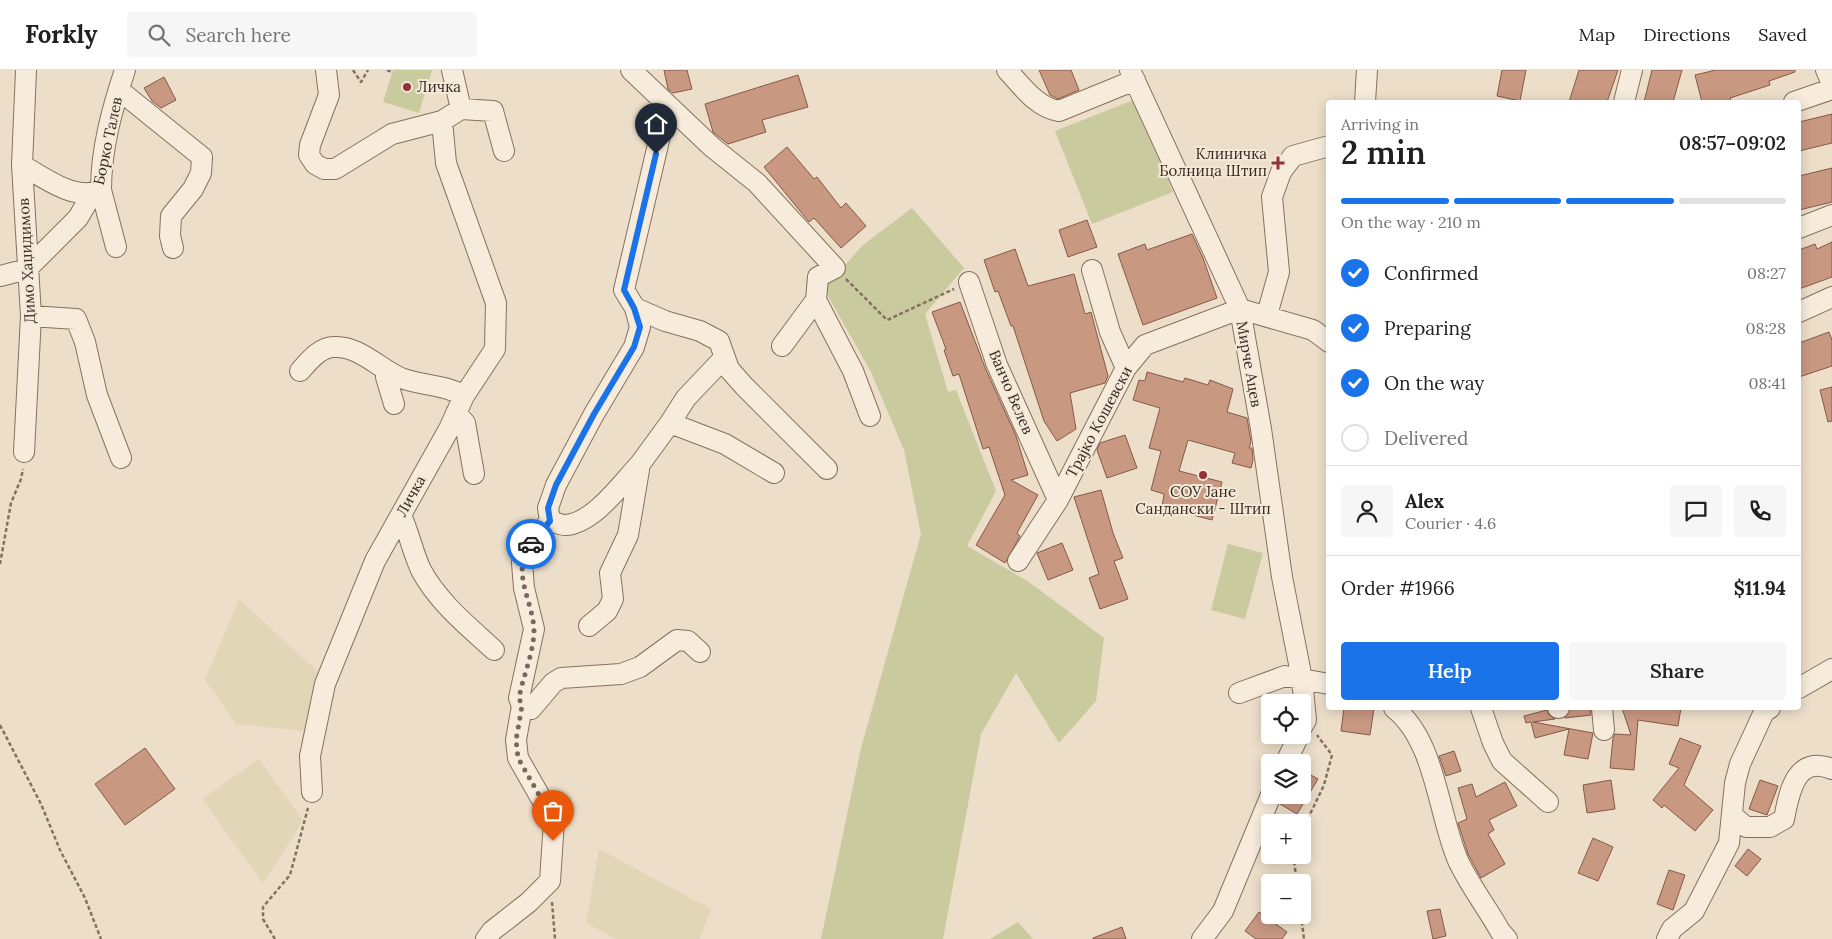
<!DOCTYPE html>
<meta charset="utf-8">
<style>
:root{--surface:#fff;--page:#f6f6f6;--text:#202124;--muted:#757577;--line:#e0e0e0;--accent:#1a73e8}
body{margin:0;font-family:Lora,serif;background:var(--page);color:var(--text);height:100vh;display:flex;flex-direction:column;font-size:19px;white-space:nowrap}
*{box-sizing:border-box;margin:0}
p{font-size:16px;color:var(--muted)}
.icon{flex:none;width:28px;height:28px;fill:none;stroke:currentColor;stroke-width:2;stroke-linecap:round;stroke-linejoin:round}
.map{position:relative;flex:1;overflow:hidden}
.side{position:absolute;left:1326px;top:30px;width:475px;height:610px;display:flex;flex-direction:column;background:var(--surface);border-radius:5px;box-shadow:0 2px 12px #0003}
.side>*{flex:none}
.buttons{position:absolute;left:1261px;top:624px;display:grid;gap:10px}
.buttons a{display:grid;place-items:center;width:50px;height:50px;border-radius:5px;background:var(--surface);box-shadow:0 2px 12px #0003;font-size:25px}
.pin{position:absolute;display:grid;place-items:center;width:42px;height:42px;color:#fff;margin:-51px -21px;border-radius:50% 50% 50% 0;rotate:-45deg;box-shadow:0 0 5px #0007}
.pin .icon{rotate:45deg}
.courier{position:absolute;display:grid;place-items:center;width:50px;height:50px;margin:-25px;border:4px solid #1a73e8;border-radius:50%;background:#fff;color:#222;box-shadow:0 1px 6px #0007}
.head em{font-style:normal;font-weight:600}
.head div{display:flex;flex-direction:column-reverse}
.head{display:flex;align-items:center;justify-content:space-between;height:85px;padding:0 15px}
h1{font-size:32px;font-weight:600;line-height:38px}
.bar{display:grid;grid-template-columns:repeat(4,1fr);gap:8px 5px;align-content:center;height:60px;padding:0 15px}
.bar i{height:6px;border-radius:4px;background:var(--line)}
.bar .selected{background:var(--accent)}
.bar p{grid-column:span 4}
.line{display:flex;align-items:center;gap:12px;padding:0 15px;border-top:1px solid var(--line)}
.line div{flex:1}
.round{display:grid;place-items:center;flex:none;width:52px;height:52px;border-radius:5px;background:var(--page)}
ol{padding:0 15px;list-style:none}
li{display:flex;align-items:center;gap:15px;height:55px}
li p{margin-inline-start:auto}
li .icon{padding:5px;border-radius:50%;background:var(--accent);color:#fff;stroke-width:4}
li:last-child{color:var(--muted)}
li i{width:28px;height:28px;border:2px solid var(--line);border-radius:50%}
.primary-button{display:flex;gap:10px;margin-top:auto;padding:10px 15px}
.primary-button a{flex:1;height:58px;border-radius:5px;background:var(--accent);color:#fff;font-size:20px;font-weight:600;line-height:58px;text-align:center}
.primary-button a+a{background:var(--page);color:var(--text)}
header{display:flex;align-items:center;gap:30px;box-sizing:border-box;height:70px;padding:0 25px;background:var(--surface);border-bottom:1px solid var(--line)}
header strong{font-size:24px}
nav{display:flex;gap:28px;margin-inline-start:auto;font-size:18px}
.search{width:350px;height:45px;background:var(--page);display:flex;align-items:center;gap:12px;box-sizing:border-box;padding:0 18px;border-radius:5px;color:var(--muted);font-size:19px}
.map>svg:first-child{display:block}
</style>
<header>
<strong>Forkly</strong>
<div class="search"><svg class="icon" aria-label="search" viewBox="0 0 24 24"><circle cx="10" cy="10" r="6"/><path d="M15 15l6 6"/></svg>Search here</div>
<nav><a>Map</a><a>Directions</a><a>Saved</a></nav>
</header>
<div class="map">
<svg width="1832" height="869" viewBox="0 0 1832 869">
<rect width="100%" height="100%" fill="#ecdec9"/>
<path fill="#e1d6b6" d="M239,529L319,603L305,661L236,654L205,610Z
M259,689L303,751L263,813L202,729Z
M599,779L711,839L700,869H616L586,853Z"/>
<path fill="#c9ca9d" d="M393,0H432L419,43L383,32Z
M1136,29L1173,122L1092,154L1055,61Z
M912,138L964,198L925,244L948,322L956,320L996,421L967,476L1029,512L1104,568L1096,631L1059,673L1016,603L981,664L943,869H821L861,678L921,464L904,380L871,302L824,219L863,175Z
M1228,474L1263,483L1245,549L1211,540Z
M1018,852L1033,869H990Z"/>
<path fill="#c89881" stroke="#855946" d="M664,0H687L692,19L673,23L668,19Z
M1039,0H1071L1079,20L1058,29L1050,25Z
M1502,0H1526L1520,31L1497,26Z
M1579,0H1618L1607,32H1569Z
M1652,0H1682L1673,32H1644Z
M1716,0H1795V2L1769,11L1770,15L1730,28L1731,32H1702L1695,5Z
M798,5L808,37L762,50L766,62L728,74L713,62L705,34Z
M164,7L176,30L161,38L152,31L144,18Z
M1832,44V73L1799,81V52Z
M787,77L814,109L817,107L841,138L846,133L866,156L841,178L814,148L809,152L764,97Z
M1832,98V132L1799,140V106Z
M1087,150L1097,177L1068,187L1059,160Z
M1192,164L1203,188L1217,228L1143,255L1118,184L1145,174L1147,180Z
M1832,172V207L1799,219V180L1815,174L1817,179Z
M1015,179L1028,216L1074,204L1085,244L1091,242L1108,306L1105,313L1070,323L1076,359L1057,371L1044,351L1013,256H1011L998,221L995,222L984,190Z
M960,232L986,300L1016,366L1028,405L1011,410L1038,425L1017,463L1020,466L1005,493L976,475L1005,425L989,377L983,379L959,304L953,306L944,280L946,279L932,242Z
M1829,262L1832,270V296L1799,307V273Z
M1147,302L1183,312L1185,308L1208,315L1210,310L1233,319L1227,342L1247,348L1251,372L1249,378H1252L1253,390L1251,398L1232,393L1235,383L1188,370L1179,401L1222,412L1212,450L1162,437L1164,424L1151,420L1161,381L1149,378L1160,338L1133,330L1139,310L1145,311Z
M1832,317V351L1828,352L1820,320Z
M1125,365L1137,398L1107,408L1097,380L1100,373Z
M1101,420L1113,463L1123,488L1114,491L1128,529L1100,539L1089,508L1099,504L1074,427Z
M1062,473L1073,500L1048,510L1037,483Z
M1344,638H1374L1370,665L1341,661Z
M1571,638H1590L1591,645L1565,648Z
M1622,638H1681L1678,656L1638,650L1634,700L1610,698L1613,668L1615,664L1631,665Z
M1547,640L1548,644L1555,649L1533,652L1593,663L1588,689L1564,685L1569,659L1535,668L1531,652L1526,653L1524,646Z
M1680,668L1701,676L1684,715L1713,740L1695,761L1664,735L1662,738L1653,730L1679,698L1669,694Z
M145,678L175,719L125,755L95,714Z
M1454,681L1461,701L1446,706L1439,686Z
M1302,700L1318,709L1297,744L1280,734L1283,725H1302Z
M1611,710L1615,739L1587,743L1583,715Z
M1760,710L1778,716L1767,745L1749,739Z
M1505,712L1517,736L1489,750L1494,760L1488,764L1505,794L1481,808L1468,784L1458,753L1467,749L1458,718L1472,714L1476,727Z
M1593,768L1613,777L1598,811L1578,803Z
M1748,779L1761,789L1747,806L1735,796Z
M1669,800L1685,805L1673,840L1657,834Z
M1440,839L1446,866L1433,869L1427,841Z
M1259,842L1287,862L1282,869H1256L1245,861Z
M1122,857L1126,869H1093V868Z"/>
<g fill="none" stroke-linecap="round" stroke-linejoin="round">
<defs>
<path id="minor" d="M326,0L329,25L310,75L309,85L315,94L324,99H335L392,64L442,51L461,39L493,41L504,81
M452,0L461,39
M631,0L712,77L757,113L835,198L818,207L816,230L853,301L870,346
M1007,0C1021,15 1037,38 1059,41L1135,10
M1130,0L1240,239L1261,359L1282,507L1302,609L1306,650L1302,657
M1826,0L1832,14
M119,20L202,87L201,103L193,119L171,146L170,166L173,178
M1365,32L1367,0
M1624,32L1632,0
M1794,32L1832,19
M672,39L664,49L624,220L635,238L665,251L700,261L719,271L729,299L744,316L827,399
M22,95C44,108 76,132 101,120C101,79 112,39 125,0
M101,120L116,177
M1799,158L1832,145
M1092,200L1110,262L1126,298
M0,206L27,199L78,148L92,124
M969,212L997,295L1058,430
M1799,242L1832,227
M1267,245L1279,202L1272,127L1281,102L1293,86L1329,76
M31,246L76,249L85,272L97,325L121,388
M782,276L816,230
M724,288L686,328L670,353L725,374L774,403
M300,301C309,291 320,277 334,277C358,275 380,299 401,308C422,316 444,314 464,326
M387,301L386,307L394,334
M456,343L465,353L474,404
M24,382L31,246L22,95L26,0
M401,445C409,463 413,483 421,500C438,532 468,556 494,580
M550,451C555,452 561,455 565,455C593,454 622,413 640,394
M1018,491L1058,430L1126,298L1145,275L1240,239L1313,260L1329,272
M589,556L607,541L613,529L610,503L628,465L640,394L670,353
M1799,618L1832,599
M1239,623L1285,606L1329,614
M522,636L519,628L534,559L524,518L522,493L529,476L550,451L548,438L556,415L594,344L634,277L640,257L635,238
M1394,638C1435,670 1438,742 1457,788C1466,810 1488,839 1500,861L1507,869
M1481,638L1493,673L1502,691L1548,732
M1558,638H1559
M1602,638L1604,660
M1286,692L1299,665
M312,722L310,686L325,614L375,491L449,359L464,326L495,279L496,233L446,93L442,51
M1732,745L1746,757H1770L1784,749C1789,724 1795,684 1832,699
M486,869L492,861L529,832L550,811L554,751L518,688L516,670L522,636L531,639L553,613L561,608L621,604L640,597L677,570L688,571L700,582
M1202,869L1223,841L1271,725
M1667,869L1672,859L1694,841L1729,773L1735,713L1740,694L1764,642L1770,638"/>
</defs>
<use href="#minor" stroke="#87705e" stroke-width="22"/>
<path stroke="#87705e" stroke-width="2.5" stroke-dasharray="4 2.5" stroke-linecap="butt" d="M353,0L361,12L368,0
M387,0L392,2
M846,209L887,250L954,219
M0,494L11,433L21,409L23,399
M0,655L41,734L60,780L85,828L101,869
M1302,761L1324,715L1332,685L1317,665
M1293,785L1297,812
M552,832L555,869
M1301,845L1304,869
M275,869L263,849V837L290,805L308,738"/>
<use href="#minor" stroke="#f7ecdc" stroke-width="20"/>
</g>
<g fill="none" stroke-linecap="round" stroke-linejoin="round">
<path stroke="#78695c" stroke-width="5" stroke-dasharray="0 9" d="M531,474C510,501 533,531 534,560C534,582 523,606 519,628L522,636L516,670L518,688L554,751L553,771"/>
<path stroke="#1a73e8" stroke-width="6" d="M531,474L550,451L548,438L556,415L594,344L634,277L640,257L634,238L624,220L656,84"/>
</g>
<g fill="#93323c" stroke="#f4e9d8" stroke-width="2">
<circle cx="407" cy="17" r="5"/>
<path d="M1275.5 85.5h5v5h5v5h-5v5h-5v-5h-5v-5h5z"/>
<circle cx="1203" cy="405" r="5"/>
</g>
<g text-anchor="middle" stroke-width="4" stroke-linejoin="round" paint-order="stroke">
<g font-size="15" fill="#392a21" stroke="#f4e9d8" text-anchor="start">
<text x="417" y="22">Личка</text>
<text x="1267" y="89" text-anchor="end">Клиничка<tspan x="1267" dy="17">Болница Штип</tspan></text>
<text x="1203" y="427" text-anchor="middle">СОУ Јане<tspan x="1203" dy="17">Сандански - Штип</tspan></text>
</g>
<g font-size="15" fill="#392a21" stroke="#f4e9d8">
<text transform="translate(108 71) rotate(-78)" y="5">Борко Талев</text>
<text transform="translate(27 191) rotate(-93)" y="5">Димо Хаџидимов</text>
<text transform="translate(1249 294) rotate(80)" y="5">Мирче Ацев</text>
<text transform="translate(1011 322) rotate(67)" y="5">Ванчо Велев</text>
<text transform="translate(1099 352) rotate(-62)" y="5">Трајко Кошевски</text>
<text transform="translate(411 426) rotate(-61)" y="5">Личка</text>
</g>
</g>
</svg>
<div class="buttons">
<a><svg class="icon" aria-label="locate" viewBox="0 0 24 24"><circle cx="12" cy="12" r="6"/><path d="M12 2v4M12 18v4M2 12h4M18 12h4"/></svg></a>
<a><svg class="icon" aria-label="layers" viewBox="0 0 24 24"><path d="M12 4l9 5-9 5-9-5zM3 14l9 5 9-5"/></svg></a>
<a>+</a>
<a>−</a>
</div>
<div class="pin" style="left:553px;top:771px;background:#ea580c"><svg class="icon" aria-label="bag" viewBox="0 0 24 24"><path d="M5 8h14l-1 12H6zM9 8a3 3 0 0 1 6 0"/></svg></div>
<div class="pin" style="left:656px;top:84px;background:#1f2937"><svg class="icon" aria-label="home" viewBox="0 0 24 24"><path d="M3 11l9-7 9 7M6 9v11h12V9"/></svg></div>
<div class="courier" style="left:531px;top:474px"><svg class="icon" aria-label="car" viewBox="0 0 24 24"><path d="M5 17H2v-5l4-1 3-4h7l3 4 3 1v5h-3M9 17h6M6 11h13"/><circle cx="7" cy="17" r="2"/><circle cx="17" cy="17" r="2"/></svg></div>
<section class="side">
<div class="head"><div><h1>2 min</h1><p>Arriving in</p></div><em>08:57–09:02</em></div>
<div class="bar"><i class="selected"></i><i class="selected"></i><i class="selected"></i><i></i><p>On the way · 210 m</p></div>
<ol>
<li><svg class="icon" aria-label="check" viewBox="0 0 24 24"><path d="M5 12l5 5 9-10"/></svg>Confirmed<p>08:27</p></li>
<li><svg class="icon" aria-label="check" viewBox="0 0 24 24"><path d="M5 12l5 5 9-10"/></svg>Preparing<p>08:28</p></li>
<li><svg class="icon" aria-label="check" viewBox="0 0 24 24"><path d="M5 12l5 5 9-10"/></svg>On the way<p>08:41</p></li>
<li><i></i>Delivered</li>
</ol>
<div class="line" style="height:90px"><a class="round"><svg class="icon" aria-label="person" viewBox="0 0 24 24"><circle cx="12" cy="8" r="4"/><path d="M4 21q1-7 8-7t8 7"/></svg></a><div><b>Alex</b><p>Courier · 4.6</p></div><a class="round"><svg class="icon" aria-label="chat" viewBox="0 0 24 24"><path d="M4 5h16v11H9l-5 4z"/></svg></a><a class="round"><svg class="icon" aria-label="phone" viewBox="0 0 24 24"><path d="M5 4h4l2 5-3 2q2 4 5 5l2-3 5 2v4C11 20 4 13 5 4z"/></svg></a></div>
<div class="line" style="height:65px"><div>Order #1966</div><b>$11.94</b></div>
<div class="primary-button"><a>Help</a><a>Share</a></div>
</section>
</div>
